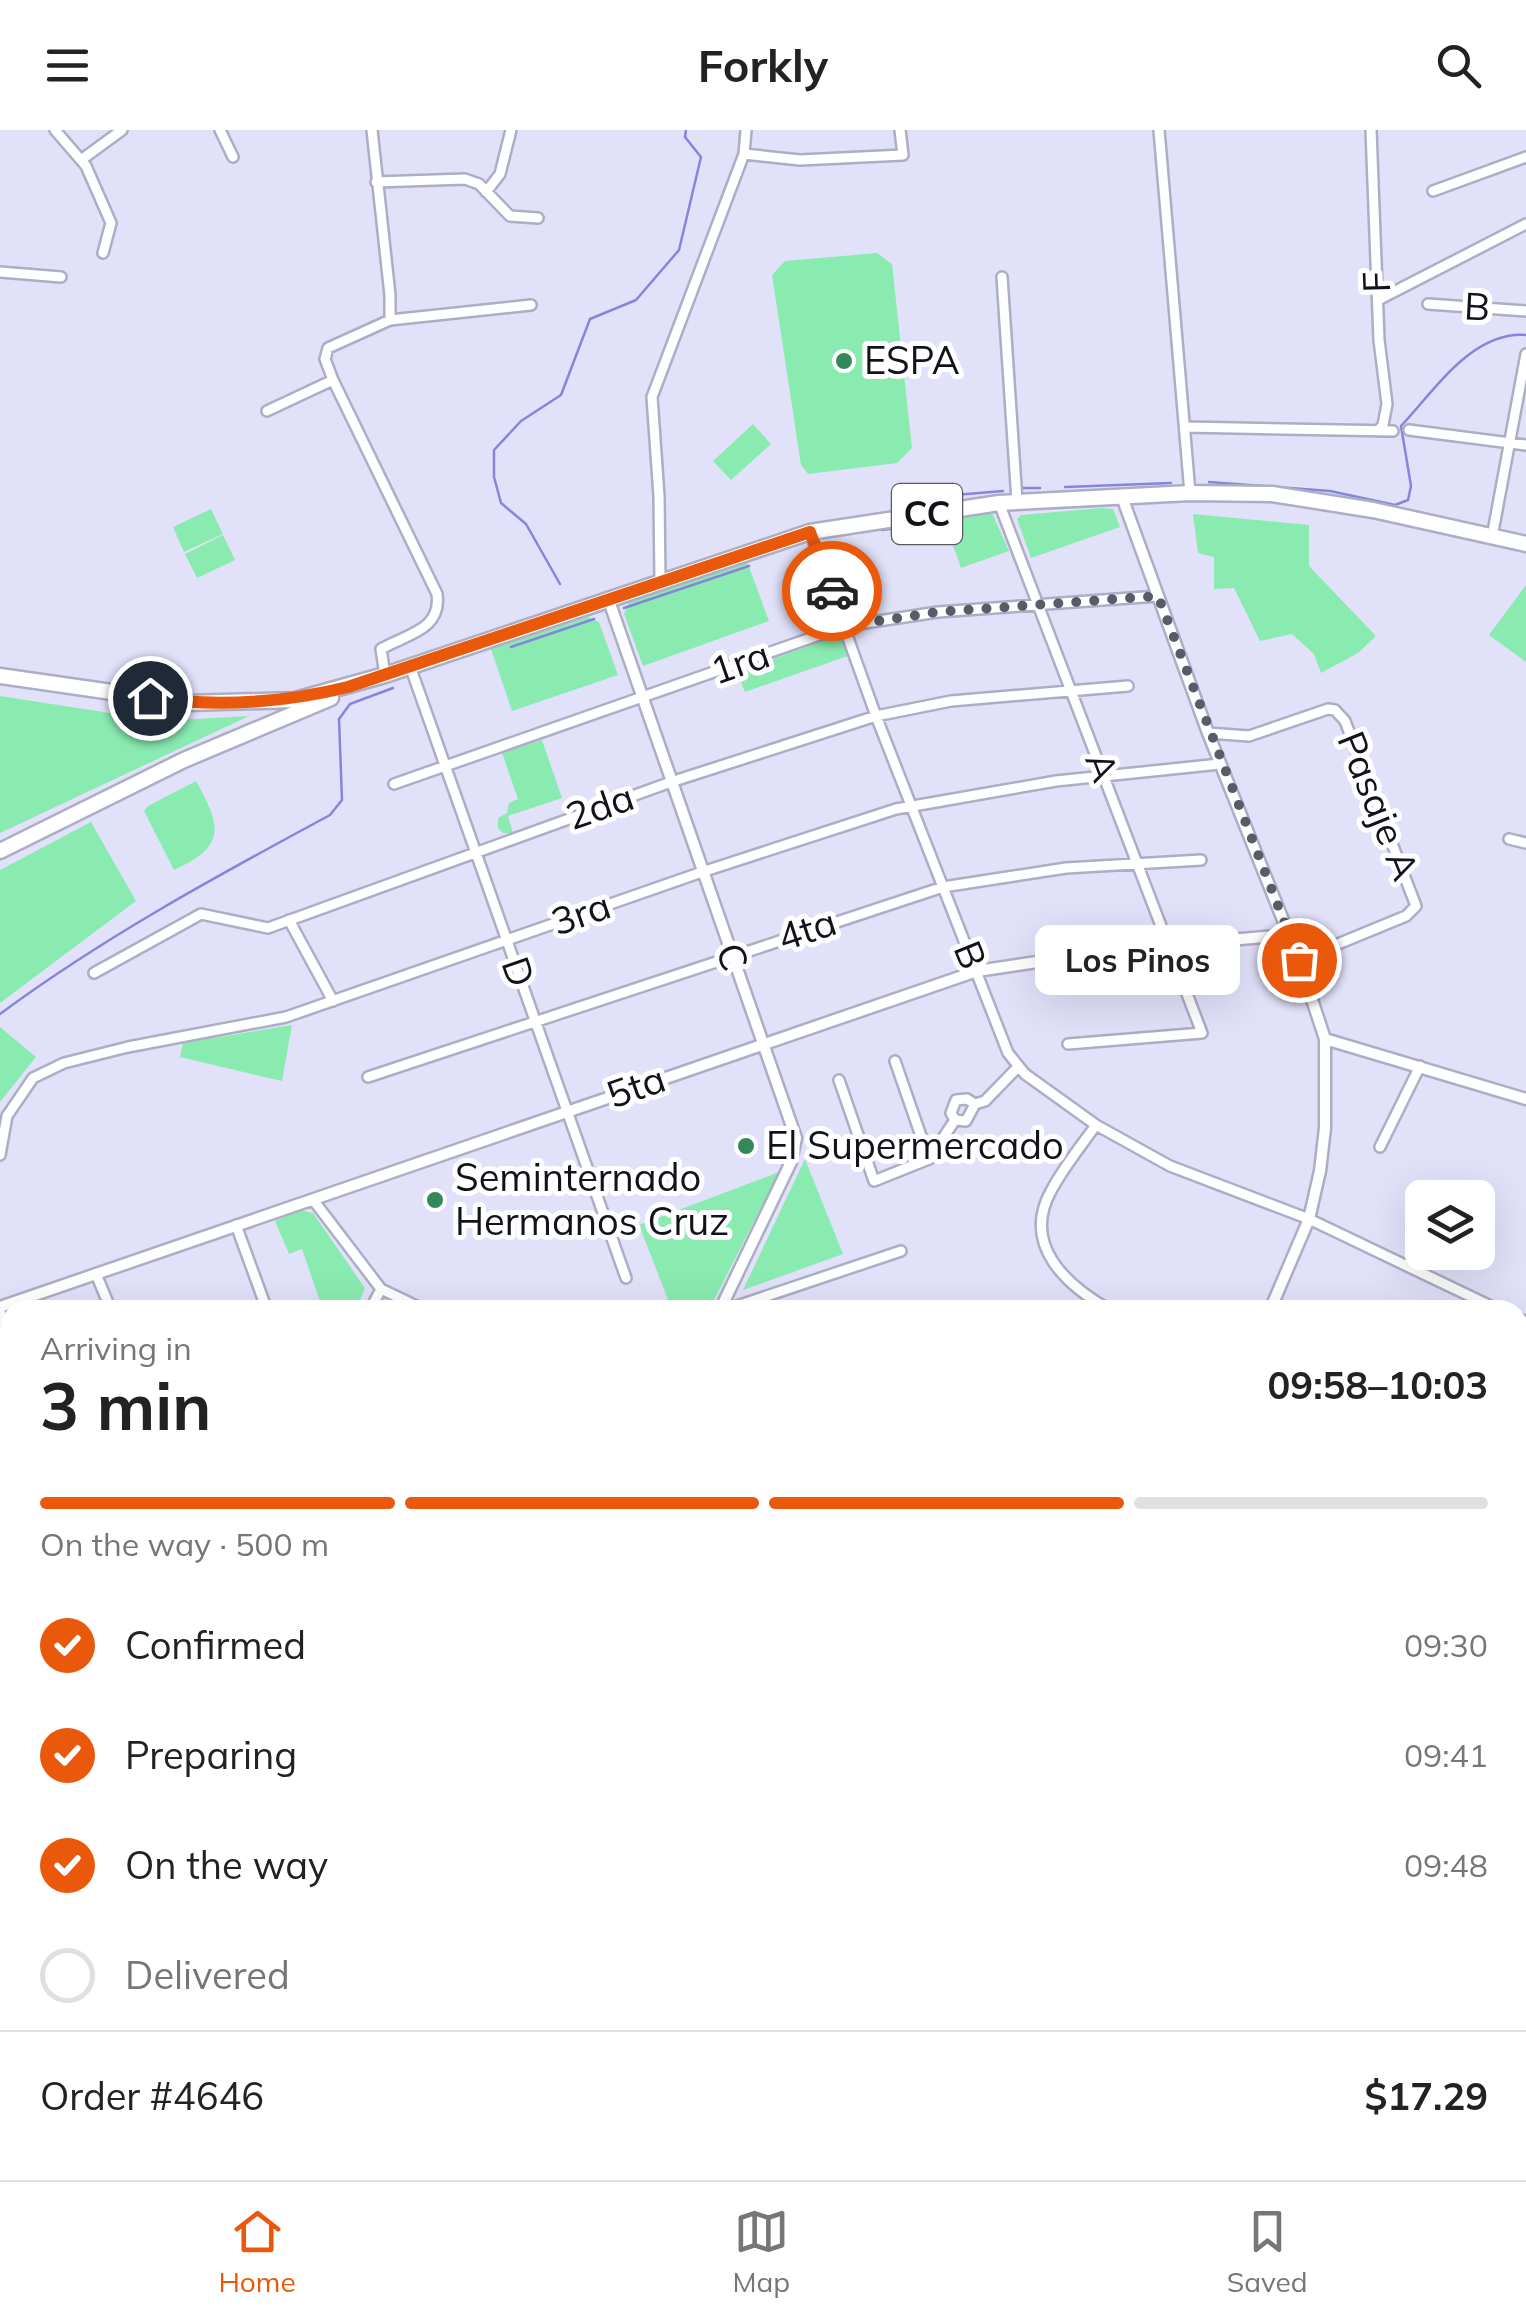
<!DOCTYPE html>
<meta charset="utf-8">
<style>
:root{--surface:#fff;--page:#f6f6f6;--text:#222;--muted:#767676;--line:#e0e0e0;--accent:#ea580c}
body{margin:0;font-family:Mulish,sans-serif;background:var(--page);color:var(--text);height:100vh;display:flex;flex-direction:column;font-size:38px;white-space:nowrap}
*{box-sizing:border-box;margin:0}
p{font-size:32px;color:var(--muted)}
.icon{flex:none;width:55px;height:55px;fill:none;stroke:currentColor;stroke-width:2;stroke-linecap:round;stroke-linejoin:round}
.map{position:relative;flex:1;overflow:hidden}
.drawer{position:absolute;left:0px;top:1170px;width:1528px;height:880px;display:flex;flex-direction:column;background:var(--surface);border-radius:30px 30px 0 0;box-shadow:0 10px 40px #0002}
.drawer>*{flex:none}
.buttons{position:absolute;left:1405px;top:1050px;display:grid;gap:20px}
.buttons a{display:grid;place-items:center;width:90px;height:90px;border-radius:15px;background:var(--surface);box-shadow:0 10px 40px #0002;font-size:50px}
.pin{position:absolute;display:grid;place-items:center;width:85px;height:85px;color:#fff;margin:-42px;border:5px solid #fff;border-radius:50%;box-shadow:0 2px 10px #0007}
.courier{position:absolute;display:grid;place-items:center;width:100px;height:100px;margin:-50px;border:8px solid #ea580c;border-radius:50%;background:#fff;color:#222;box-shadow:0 2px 12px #0007}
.bubble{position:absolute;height:70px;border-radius:15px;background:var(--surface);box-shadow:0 10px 40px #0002;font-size:32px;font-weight:700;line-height:70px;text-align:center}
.summary em{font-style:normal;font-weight:700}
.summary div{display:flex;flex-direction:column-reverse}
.summary{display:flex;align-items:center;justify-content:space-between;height:170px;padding:0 40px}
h1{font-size:65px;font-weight:700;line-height:75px}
.bar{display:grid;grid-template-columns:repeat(4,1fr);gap:15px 10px;align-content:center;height:120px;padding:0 40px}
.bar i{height:12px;border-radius:8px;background:var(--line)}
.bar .selected{background:var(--accent)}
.bar p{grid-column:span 4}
.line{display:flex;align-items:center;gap:25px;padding:0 40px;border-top:2px solid var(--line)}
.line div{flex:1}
ol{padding:0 40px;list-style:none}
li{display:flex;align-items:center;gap:30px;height:110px}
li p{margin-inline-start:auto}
li .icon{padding:10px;border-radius:50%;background:var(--accent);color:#fff;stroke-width:4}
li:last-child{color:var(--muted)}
li i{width:55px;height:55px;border:5px solid var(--line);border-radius:50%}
header{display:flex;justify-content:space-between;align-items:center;height:130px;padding:0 40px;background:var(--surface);font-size:45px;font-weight:700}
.tabs{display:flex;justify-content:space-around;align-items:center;height:140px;border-top:2px solid var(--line);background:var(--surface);font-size:28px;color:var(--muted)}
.tabs a{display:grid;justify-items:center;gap:5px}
.tabs .selected{color:var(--accent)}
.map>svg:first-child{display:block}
</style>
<header><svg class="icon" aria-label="menu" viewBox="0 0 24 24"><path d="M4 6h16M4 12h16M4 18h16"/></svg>Forkly<svg class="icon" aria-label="search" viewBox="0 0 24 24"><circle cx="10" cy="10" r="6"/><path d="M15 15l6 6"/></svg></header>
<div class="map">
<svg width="1526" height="2050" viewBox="0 0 1526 2050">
<rect width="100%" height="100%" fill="#e1e2fa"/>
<path fill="#8aebb1" d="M877,123L892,134L912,318L897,333L808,344L801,335L772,145L785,131Z
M753,294L771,314L731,350L713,331Z
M1102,378L1113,379L1120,397L1031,428L1017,389L1021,385Z
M211,379L223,404L184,422L173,397Z
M985,382L992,383L1009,421L961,438L943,387Z
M1193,384L1309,395V436L1376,506L1358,523L1321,543L1314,524L1292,504L1260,511L1234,458L1214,459V427L1198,423Z
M223,405L235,430L197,448L185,424Z
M746,429L769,491L643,536L624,484L629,472Z
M1526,455V532L1489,505Z
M588,487L599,492L618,545L512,581L491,519Z
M839,505L848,526L745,562L737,542Z
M0,566L162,591L249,586L0,703Z
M542,610L562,668L508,686L513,703H503L498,698V688L507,683L509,673L518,669L502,623Z
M196,651C221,696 227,716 174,740L144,681L148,676Z
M91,692L136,771L0,873V740Z
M292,895L282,951L180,927L183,913Z
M0,897L36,927L0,972Z
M805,1029L843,1124L743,1160Z
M779,1042L709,1180H672L639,1095Z
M301,1080L313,1083L365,1158L356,1180H323L302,1119L289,1124L275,1091Z"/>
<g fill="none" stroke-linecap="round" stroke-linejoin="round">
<path stroke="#8685dc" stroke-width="2.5" d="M1209,352L1330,361L1395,375L1408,370L1411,356L1401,296C1434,261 1472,201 1526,205
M1065,357L1171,353
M1022,358H1040
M955,365L1003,361
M882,400L952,391
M560,454L526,394L501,373L494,347V320L521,291L561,265L590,189L636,170L679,120L701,27L685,7L686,0
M624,478L749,436
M511,517L594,489
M0,884C104,807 217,746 330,685L342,670L339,589L350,574L393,558"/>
<defs>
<path id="minor" d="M55,0L86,36L111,93L103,123
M220,0L233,27
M372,0L390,165V190
M1159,0L1190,363
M1371,0L1379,210L1387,274L1383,295L1378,301
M744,24L800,30L903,25L900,0
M81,30L122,0
M376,52L465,49L479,54L510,86L538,88
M1433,61L1526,27
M486,62L500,44L511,0
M0,142L61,147
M1002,147L1017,371
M1378,170L1526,94
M1428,174L1526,181
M267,281L333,250
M1185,297L1393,301
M1409,300L1526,315
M999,373L1202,903L1068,914
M810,402L876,586L1008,923L1025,944L1096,995L1170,1036L1309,1089L1499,1180
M1492,407L1526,224
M660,451L659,366L652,267L744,24L746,0
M410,536L626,1148
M385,545L381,519C407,504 442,500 437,464L333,250L325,229L328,218L390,190L531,175
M1208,603L1249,606L1328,579L1335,580L1345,591L1416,776L1406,786L1299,830
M394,654L845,496L938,482L1158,466
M1509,709L1526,713
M289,790L333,871
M94,843L201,784L268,798L671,652L876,586L951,571L1128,556
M895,931L929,1029
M368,947L943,757L1066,738L1201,730
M839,950L874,1051L929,1029L955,990L966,991L975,974L985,971L1018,937
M955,990L951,983L956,970L967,969L975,974
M1096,995C1081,1016 1063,1038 1051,1061C1021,1115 1067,1156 1110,1180
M1380,1017L1420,936
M0,1025L7,986L33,948L64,933L128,917L286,887L702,742L896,679L1056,651L1220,634
M306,1072L314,1071L381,1159L425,1180
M236,1095L267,1180
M96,1144L111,1180
M370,1180L381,1159
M725,1180L901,1121
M0,1182L10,1210
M1518,1188L1526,1192
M1518,1235L1526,1217
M0,1385L10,1360
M1518,1439L1526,1443
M0,1509L10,1510
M1518,1509L1526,1492
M0,1622L10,1624
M1518,1691L1526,1689
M0,1776L10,1777
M1518,1788L1526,1797
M0,1939L10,1935
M50,2040L60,2050
M750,2040L757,2050
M333,2050L339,2040
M1005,2050L1013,2040
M1250,2050L1258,2040"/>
<path id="tertiary" d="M1122,367L1208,603L1299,830L1325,909V998L1320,1041L1309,1089L1270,1180
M608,468L796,1008L791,1032L720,1180
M1325,909L1526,969
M0,1177L977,841L1117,820L1287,805
M428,2040L438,2050
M691,2050L705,2040"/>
<path id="secondary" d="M1518,2026L1526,2020
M1486,2050L1499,2040
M1506,2050L1526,2035"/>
<path id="primary" d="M0,546L188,573L295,570L385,545L810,402L999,373L1190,363L1272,364L1373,380L1526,414
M0,721L184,630L331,568
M0,1434H10
M0,1451H10
M1382,2040L1387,2050
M1403,2040L1408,2050"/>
</defs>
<use href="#minor" stroke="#acaec4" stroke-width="14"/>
<use href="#tertiary" stroke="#acaec4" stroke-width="15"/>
<use href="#secondary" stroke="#acaec4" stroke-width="18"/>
<use href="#primary" stroke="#acaec4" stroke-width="19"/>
<use href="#minor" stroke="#fff" stroke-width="9"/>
<use href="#tertiary" stroke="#fff" stroke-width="10"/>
<use href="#secondary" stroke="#fff" stroke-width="12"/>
<use href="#primary" stroke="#fff" stroke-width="14"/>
</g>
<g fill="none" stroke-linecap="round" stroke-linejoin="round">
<path stroke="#5a5b68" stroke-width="10" stroke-dasharray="0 18" d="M832,461L845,496L938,482L1158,466L1299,830"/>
<path stroke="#ea580c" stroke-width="12" d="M150,568C217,577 283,573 348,557L810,402L832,461"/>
</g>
<g fill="#35885b" stroke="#fff" stroke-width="4">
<circle cx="844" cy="231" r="10"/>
<circle cx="746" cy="1016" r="10"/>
<circle cx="435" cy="1070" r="10"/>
</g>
<g text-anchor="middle" stroke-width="10" stroke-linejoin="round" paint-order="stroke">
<rect fill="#fff" stroke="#595a5f" stroke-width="2.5" x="892" y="354" width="70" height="60" rx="8"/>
<g font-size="35" font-weight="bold" fill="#12131a">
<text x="927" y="396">CC</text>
</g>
<g font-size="38" fill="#12131a" stroke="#fff">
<text transform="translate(1377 152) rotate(-92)" y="13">F</text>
<text transform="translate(1477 177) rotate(3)" y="13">B</text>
<text transform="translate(740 533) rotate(-19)" y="13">1ra</text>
<text transform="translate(1102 637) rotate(69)" y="13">A</text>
<text transform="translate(1378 676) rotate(68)" y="13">Pasaje A</text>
<text transform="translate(600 677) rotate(-19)" y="13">2da</text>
<text transform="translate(581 784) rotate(-19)" y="13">3ra</text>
<text transform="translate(807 800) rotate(-18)" y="13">4ta</text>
<text transform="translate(970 825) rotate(68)" y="13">B</text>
<text transform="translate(732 827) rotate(71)" y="13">C</text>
<text transform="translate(518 842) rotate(71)" y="13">D</text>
<text transform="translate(636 957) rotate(-19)" y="13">5ta</text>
</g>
<g font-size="38" fill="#12131a" stroke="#fff" text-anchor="start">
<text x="864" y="244">ESPA</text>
<text x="766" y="1029">El Supermercado</text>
<text x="455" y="1061">Seminternado<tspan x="455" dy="44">Hermanos Cruz</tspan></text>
</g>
</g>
</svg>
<div class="buttons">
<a><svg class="icon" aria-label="layers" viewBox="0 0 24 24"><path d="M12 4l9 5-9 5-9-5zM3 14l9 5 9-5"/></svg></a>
</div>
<div class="pin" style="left:1299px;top:830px;background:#ea580c"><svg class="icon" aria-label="bag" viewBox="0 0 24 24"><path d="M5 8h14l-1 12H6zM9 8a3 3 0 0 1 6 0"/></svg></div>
<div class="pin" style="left:150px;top:568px;background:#1f2937"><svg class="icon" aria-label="home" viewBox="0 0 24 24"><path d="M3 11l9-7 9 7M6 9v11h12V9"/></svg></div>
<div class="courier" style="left:832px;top:461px"><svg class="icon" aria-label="car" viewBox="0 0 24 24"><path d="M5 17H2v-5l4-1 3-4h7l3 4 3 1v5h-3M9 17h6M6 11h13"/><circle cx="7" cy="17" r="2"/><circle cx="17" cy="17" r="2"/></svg></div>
<div class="bubble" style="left:1035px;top:795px;width:205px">Los Pinos</div>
<section class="drawer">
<div class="summary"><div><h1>3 min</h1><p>Arriving in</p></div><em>09:58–10:03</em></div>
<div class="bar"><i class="selected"></i><i class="selected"></i><i class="selected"></i><i></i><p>On the way · 500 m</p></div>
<ol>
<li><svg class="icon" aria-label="check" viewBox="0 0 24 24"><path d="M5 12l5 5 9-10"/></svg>Confirmed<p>09:30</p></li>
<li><svg class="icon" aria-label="check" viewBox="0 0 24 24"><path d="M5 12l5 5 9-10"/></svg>Preparing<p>09:41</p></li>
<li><svg class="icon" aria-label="check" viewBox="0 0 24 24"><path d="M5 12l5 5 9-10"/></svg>On the way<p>09:48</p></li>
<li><i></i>Delivered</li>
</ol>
<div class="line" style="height:130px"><div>Order #4646</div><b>$17.29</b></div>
</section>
</div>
<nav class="tabs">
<a class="selected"><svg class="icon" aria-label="home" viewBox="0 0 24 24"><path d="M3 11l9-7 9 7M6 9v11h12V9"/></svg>Home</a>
<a><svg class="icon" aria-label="map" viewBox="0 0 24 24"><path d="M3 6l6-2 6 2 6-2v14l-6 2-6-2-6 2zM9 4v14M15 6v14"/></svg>Map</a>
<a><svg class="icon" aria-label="saved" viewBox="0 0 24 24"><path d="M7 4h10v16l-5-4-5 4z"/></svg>Saved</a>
</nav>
